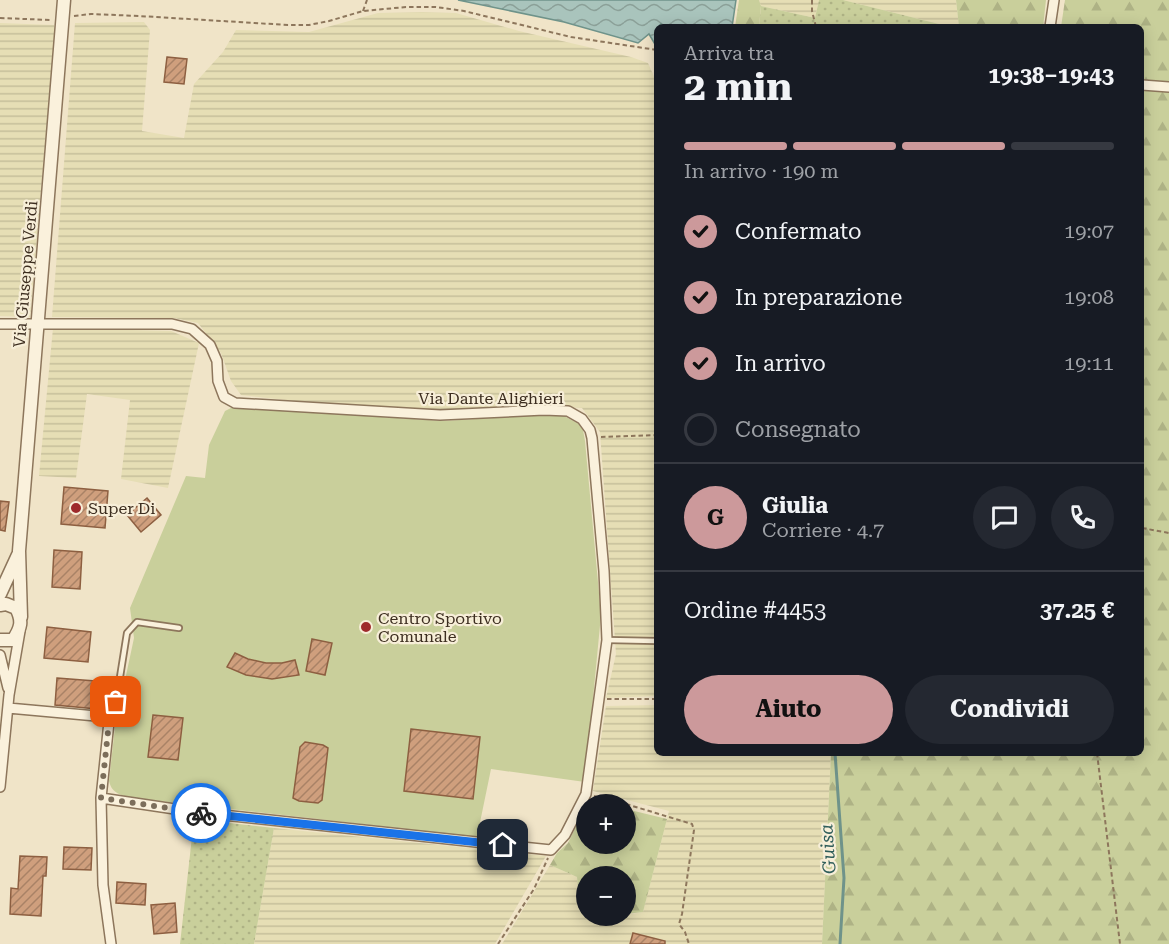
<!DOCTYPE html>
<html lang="it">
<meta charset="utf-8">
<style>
:root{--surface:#171b24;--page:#242831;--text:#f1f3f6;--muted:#9ea1a6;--line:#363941;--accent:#cc999b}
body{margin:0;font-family:"Roboto Serif",serif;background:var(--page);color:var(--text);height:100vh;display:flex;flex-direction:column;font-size:22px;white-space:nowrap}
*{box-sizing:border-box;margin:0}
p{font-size:20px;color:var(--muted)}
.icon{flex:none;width:33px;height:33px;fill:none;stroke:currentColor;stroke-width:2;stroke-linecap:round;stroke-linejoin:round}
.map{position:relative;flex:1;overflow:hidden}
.sheet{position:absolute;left:654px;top:24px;width:490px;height:732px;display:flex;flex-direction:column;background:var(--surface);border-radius:9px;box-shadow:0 3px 15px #0003}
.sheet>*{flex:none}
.tools{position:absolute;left:576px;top:794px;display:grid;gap:12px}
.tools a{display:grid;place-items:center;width:60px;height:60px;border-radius:50%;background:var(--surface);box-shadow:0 3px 15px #0003;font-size:30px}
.pin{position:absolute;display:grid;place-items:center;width:51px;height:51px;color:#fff;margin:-26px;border-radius:12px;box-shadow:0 3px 9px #0006}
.courier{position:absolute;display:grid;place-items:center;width:60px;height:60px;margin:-30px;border:4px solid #1a73e8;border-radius:50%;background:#fff;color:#222;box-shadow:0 2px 8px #0007}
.summary em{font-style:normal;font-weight:700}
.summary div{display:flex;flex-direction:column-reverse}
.summary{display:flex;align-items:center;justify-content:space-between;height:102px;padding:0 30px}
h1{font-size:39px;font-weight:700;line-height:45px}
.bar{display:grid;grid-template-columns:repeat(4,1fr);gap:9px 6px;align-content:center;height:72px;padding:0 30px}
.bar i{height:8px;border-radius:4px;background:var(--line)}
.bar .active{background:var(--accent)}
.bar p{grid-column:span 4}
.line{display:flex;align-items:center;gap:15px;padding:0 30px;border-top:2px solid var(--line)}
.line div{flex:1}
.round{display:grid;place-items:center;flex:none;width:63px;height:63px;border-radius:32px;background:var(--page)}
ol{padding:0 30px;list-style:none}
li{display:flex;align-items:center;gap:18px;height:66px}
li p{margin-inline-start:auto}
li .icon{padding:6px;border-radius:50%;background:var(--accent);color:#111;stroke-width:4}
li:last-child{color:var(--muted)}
li i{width:33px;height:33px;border:3px solid var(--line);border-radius:50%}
.cta{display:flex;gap:12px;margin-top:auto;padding:12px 30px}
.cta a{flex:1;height:69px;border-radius:36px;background:var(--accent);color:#111;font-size:24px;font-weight:700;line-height:69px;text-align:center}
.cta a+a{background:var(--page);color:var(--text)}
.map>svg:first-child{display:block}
</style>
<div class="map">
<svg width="1169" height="944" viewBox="0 0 1169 944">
<defs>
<pattern id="farmland-rules" width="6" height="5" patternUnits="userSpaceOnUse" patternTransform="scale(1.5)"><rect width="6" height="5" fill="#e6deb5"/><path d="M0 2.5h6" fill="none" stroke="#c6bf9b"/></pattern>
<pattern id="green-dots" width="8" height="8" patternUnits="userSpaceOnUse" patternTransform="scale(1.5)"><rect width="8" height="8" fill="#c9cf9b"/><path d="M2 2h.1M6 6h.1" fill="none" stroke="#aeb285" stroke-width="1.8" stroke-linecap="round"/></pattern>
<pattern id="forest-firs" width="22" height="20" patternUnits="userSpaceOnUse" patternTransform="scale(1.5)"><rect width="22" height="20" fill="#c9cf9b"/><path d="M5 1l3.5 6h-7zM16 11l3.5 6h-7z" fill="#aeb285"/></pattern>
<pattern id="water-waves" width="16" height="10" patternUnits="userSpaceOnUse" patternTransform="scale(1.5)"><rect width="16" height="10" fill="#a9c4bc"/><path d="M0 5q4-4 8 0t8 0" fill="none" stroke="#8ba098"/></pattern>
<pattern id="building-hatch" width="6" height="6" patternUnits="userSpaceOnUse" patternTransform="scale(1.5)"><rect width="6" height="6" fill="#cf9f7d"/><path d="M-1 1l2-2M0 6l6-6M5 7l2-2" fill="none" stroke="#a98266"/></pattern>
</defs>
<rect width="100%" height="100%" fill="#f0e4c8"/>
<path fill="url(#farmland-rules)" d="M759,0H819L815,18L761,6Z
M843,0H956L959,27H951Z
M422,12L456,13L519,31L631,57L648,63L655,79L654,99L657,104V696L606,698L616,654L600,432L582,408L537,405L443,411L303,402L241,395L231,381L221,353L198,323L174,318L52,317L75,23L144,22L150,30L142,131L184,138L194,84L223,52L236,30L309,32L378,13Z
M0,23L54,25L55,31L30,317L0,316Z
M53,328L171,331L199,343L168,488L121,479L130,400L87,394L76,478L39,476Z
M657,705V753H831L822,944H502L550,865L577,877L579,904L586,907V915H626L643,912L669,811L593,791L606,706Z
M274,828L546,856L495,944H254Z"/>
<path fill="url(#green-dots)" d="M819,0H843L951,27H759L761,6L815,18Z
M194,819L274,828L254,944H180Z"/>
<path fill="url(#forest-firs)" d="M739,0H759L761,6L759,27H735Z
M956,0H1046L1043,27H959Z
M1065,0H1169V944H822L831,753H1142V27H1061Z
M589,799L608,804H586V843H626V809L667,819L643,912L626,914V876H586V907L579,904L577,877L550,865L557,853L568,843Z"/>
<path fill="#c9cf9b" d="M233,407L443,421L543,415L564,416L579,424L583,430L585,441L601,615L585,782L491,769L477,837L133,798C121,795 112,794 109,781L115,727L134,638L130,608L186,476L205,478L209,445L225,411Z"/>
<path fill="url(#water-waves)" stroke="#6f938a" stroke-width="1.5" d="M458,0H736L732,27H663L661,24L656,29V46L649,34L638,43L564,22Z"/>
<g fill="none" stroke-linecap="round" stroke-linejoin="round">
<path stroke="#6f938a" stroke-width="3" d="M835,753L844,878L840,944"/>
</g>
<path fill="url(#building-hatch)" stroke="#8d5f41" stroke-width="1.5" d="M167,57L187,59L184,84L164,82Z
M64,487L108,491L105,528L61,524Z
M147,498L161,515L141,532L127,515Z
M0,501L9,502L5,531L0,530Z
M54,550L82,552L80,589L52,587Z
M47,627L91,632L88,662L44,658Z
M312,639L332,643L325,675L306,671Z
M235,653L248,659L266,663H282L295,660L299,675L272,679L246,675L227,667Z
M57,678L108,682L106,713L97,709L55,705Z
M153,715L183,718L178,760L148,757Z
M411,729L480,737L473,799L404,791Z
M305,742L323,745L328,748L322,800L318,803L299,801L293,798L300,747Z
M64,847L92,848L91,870L63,869Z
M20,856L47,857L46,876H43L41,916L10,914L11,888L18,889Z
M117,882L146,884L145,905L116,903Z
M175,903L177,932L154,934L151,905Z
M633,933L665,941V944H630Z"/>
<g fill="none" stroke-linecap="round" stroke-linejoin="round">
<defs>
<path id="service" d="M607,640L657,641
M109,722L116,702L127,633L137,622L179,628"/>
<path id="minor" d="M1050,27L1054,0
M1142,85L1169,87
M0,324H172L192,329L210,345L217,361L218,381L224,397L235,403L440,415L544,410L568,411L582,419L590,430L592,438L604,571L607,640L586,794L565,835L551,850L195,812L101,798
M0,655L8,688
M8,708L96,716L109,722L101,798L103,885L111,944
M0,787L9,695L20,631"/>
<path id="tertiary" d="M0,594L18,555
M0,605L6,604L16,608C23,621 21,628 13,640H0
M21,617L19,551L64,0"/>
</defs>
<use href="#service" stroke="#8d765c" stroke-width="8"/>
<use href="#minor" stroke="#8d765c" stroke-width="12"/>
<use href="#tertiary" stroke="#8d765c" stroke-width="15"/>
<path stroke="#8d765c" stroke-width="2" stroke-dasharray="4.5 3" stroke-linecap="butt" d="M812,0V11L816,27
M363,11L367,0
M74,16L91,14L139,16L288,25H309L329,21L363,11L406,7H436L464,11L571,37L657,50
M0,18L51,20
M601,437L657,435
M1142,528L1169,533
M607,699H657
M1097,753L1120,944
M594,796L624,804
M626,804L692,824L694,830L682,914L679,924L685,932L689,944
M498,944L534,889L548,858"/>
<use href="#service" stroke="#faf1dc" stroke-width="4.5"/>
<use href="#minor" stroke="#faf1dc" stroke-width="9"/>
<use href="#tertiary" stroke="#faf1dc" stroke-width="12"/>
</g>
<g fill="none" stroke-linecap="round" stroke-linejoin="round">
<path stroke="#7c6e5b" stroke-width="6" stroke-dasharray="0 10.8" d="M116,702L109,722L101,798L201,813"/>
<path stroke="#1a73e8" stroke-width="8" d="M201,813L503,845"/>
</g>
<g fill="#9e2a2b" stroke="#f7eed8" stroke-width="2">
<circle cx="76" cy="508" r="6"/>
<circle cx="366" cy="627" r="6"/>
</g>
<g text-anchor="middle" stroke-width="4.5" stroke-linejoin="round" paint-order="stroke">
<g font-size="16" fill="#3d2e20" stroke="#f7eed8">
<text transform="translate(25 274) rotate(-85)" y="6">Via Giuseppe Verdi</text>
<text x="491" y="404">Via Dante Alighieri</text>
</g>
<g font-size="16" fill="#3d2e20" stroke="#f7eed8" text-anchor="start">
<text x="88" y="514">Super Di</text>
<text x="378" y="624">Centro Sportivo<tspan x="378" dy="18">Comunale</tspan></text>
</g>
<g font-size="18" font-style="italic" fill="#2f5d5a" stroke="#f7eed8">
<text transform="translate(828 849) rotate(-94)" y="6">Guisa</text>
</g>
</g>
</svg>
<div class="tools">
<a>+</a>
<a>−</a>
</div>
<div class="pin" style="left:116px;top:702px;background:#ea580c"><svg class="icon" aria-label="bag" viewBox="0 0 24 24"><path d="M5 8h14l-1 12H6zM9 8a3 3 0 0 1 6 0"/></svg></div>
<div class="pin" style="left:503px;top:845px;background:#1f2937"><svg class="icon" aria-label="home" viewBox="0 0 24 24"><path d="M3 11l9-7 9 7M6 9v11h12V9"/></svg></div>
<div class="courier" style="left:201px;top:813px"><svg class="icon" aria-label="bike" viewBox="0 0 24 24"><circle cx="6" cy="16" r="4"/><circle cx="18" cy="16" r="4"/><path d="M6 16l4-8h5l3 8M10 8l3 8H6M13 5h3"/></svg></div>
<section class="sheet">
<div class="summary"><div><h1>2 min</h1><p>Arriva tra</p></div><em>19:38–19:43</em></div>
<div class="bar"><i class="active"></i><i class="active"></i><i class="active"></i><i></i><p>In arrivo · 190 m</p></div>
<ol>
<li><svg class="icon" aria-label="check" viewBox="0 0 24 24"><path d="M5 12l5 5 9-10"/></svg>Confermato<p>19:07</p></li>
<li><svg class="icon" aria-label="check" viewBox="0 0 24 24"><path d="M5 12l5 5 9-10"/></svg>In preparazione<p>19:08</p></li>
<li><svg class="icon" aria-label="check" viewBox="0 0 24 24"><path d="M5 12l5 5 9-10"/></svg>In arrivo<p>19:11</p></li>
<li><i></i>Consegnato</li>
</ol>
<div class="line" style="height:108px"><b class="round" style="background:var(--accent);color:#111">G</b><div><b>Giulia</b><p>Corriere · 4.7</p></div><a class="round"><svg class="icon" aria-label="chat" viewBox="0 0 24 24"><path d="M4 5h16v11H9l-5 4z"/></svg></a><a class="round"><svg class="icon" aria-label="phone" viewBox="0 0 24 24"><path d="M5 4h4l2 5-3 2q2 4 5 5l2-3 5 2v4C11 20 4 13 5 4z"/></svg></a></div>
<div class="line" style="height:78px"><div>Ordine #4453</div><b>37.25 €</b></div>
<div class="cta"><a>Aiuto</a><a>Condividi</a></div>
</section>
</div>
